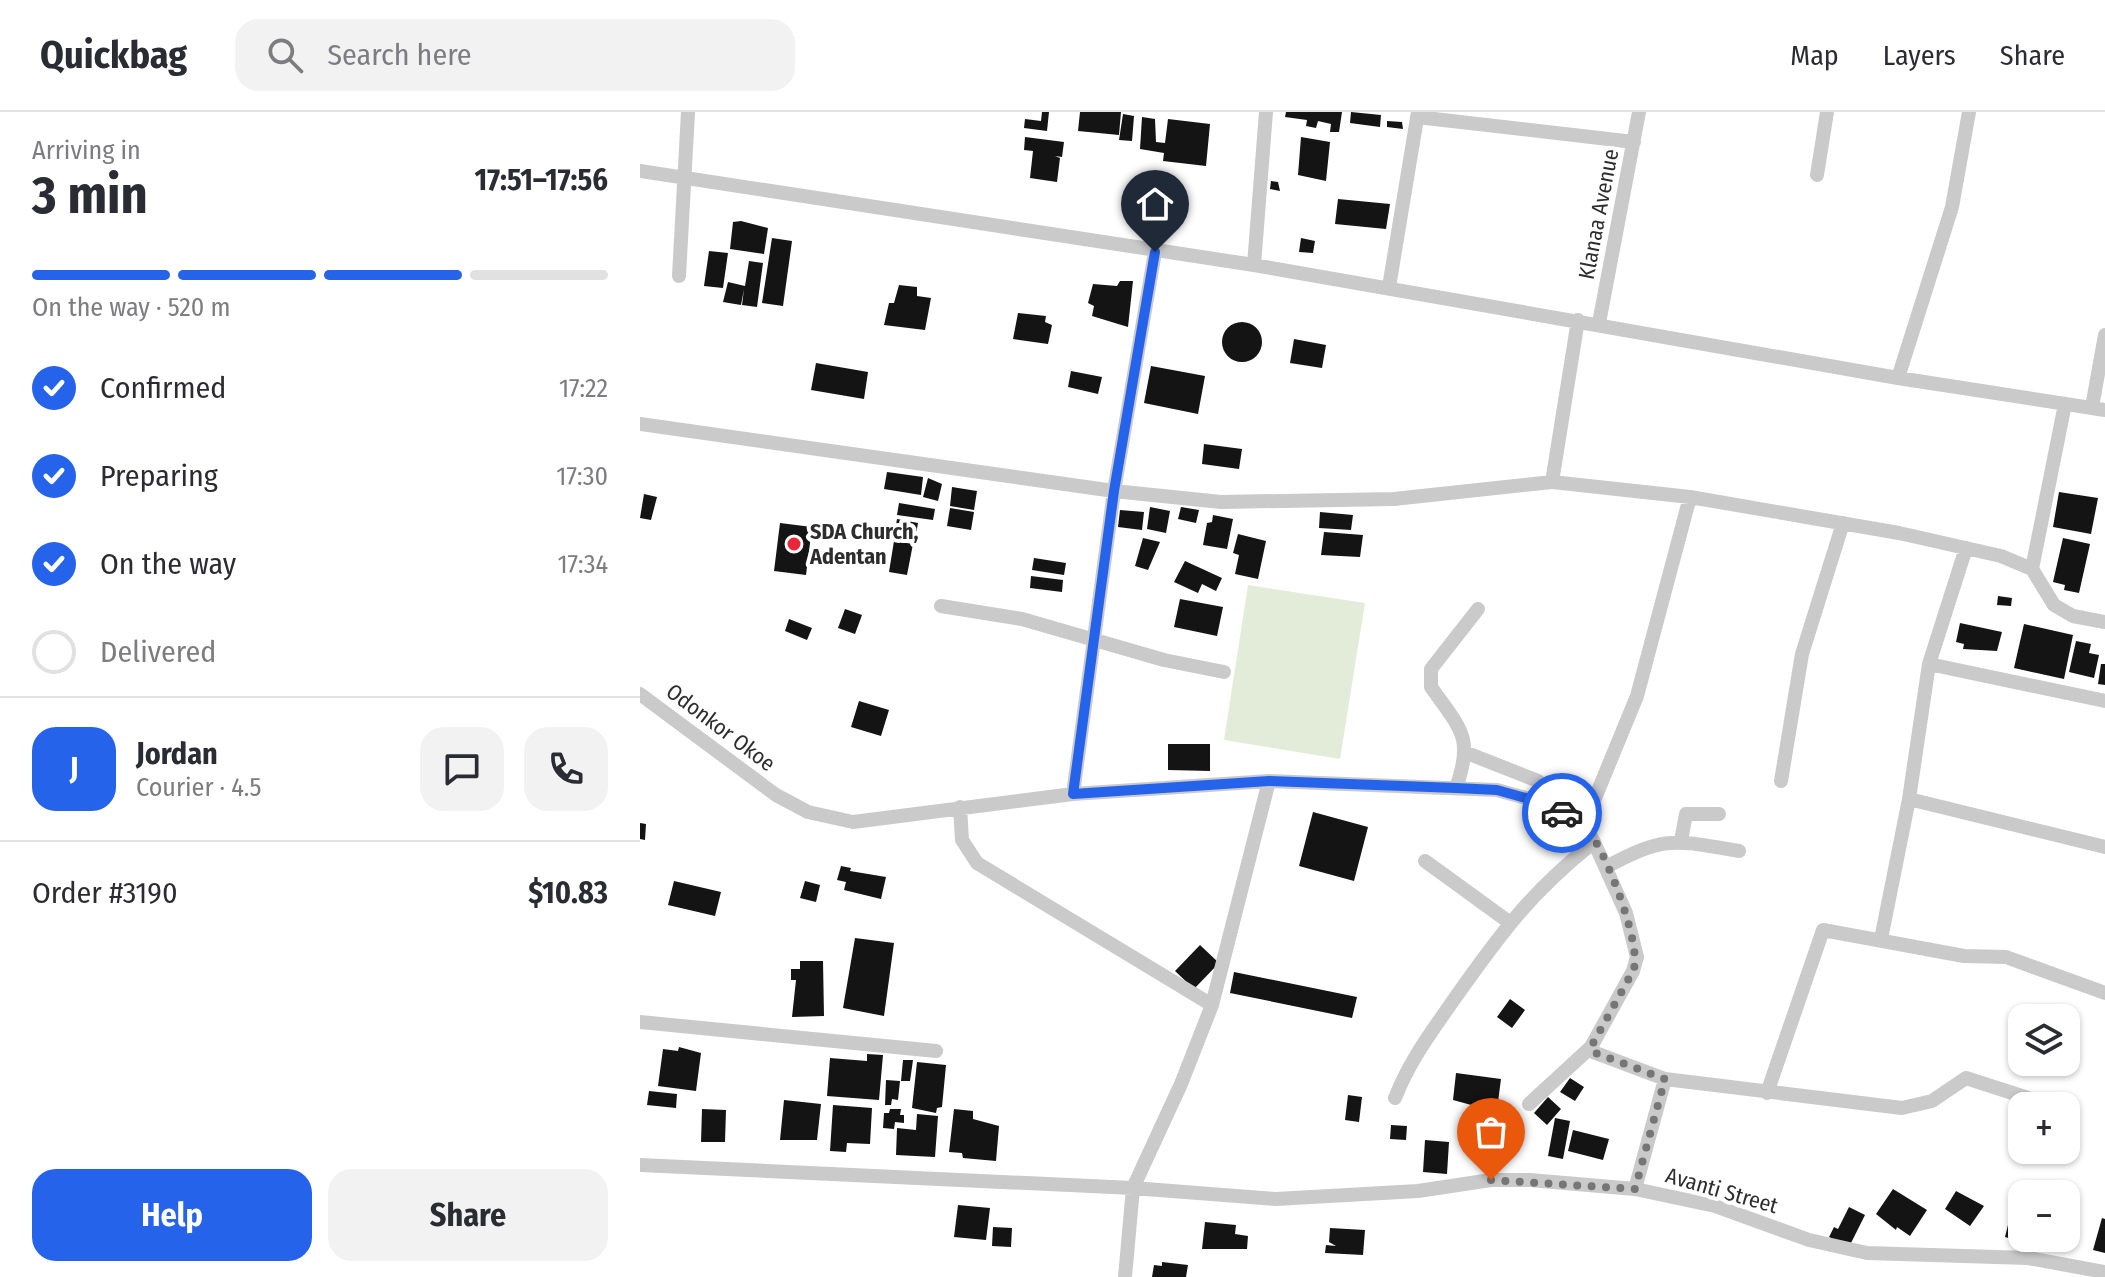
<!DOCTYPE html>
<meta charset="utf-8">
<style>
:root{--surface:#fff;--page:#f2f2f3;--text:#2b2b33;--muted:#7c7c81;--line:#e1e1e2;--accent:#2563eb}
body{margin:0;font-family:"Fira Sans Condensed",sans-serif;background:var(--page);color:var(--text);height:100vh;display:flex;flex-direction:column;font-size:30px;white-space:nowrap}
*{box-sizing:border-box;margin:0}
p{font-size:26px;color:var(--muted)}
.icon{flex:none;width:44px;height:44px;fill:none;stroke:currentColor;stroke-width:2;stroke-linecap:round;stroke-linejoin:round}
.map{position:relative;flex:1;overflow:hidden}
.drawer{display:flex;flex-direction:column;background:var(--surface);width:640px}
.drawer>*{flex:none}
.buttons{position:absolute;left:1368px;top:892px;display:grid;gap:16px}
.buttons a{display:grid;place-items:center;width:72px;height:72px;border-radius:16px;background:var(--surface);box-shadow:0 2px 6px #0004;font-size:40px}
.pin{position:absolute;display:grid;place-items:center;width:68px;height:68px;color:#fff;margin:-82px -34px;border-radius:50% 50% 50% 0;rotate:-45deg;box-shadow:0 0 8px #0007}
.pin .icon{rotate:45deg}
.courier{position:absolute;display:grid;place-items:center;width:80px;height:80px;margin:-40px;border:6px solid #2563eb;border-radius:50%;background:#fff;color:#222;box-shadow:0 2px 10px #0007}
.head em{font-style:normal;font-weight:700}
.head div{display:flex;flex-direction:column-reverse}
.head{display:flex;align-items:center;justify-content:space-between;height:136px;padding:0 32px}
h1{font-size:52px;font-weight:700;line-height:60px}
.bar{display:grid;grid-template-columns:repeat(4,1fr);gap:12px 8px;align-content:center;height:96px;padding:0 32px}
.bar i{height:10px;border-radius:6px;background:var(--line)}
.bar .current{background:var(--accent)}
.bar p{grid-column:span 4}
.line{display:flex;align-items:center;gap:20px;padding:0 32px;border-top:2px solid var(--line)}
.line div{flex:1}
.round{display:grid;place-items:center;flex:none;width:84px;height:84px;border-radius:24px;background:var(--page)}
ol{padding:0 32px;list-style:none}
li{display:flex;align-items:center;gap:24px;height:88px}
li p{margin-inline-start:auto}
li .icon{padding:8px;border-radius:50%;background:var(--accent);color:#fff;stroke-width:4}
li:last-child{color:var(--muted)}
li i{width:44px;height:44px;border:4px solid var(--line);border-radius:50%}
.cta{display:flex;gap:16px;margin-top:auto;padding:16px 32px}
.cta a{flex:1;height:92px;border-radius:24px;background:var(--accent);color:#fff;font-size:32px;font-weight:700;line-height:92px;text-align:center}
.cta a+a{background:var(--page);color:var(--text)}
header{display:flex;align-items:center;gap:48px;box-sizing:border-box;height:112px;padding:0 40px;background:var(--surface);border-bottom:2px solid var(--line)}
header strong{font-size:38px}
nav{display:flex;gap:44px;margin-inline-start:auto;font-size:28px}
.search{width:560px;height:72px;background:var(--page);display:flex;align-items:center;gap:20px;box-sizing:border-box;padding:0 28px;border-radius:24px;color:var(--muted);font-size:30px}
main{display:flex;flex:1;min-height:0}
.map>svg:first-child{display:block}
</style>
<header>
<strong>Quickbag</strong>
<div class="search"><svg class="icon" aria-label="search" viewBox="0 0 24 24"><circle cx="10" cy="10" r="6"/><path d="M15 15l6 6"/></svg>Search here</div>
<nav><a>Map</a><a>Layers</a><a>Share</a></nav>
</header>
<main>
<section class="drawer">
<div class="head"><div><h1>3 min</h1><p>Arriving in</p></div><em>17:51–17:56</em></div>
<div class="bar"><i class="current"></i><i class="current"></i><i class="current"></i><i></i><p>On the way · 520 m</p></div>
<ol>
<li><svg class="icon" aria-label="check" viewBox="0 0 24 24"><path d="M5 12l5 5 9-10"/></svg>Confirmed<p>17:22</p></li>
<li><svg class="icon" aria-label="check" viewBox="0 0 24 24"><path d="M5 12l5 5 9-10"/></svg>Preparing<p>17:30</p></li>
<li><svg class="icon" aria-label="check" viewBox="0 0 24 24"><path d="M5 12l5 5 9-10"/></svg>On the way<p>17:34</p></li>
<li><i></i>Delivered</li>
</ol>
<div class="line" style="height:144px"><b class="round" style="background:var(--accent);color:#fff">J</b><div><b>Jordan</b><p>Courier · 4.5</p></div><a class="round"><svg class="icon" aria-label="chat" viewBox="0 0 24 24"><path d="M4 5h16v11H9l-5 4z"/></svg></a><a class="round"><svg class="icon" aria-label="phone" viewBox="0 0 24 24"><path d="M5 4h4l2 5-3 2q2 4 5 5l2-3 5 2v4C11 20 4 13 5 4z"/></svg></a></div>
<div class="line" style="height:104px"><div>Order #3190</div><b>$10.83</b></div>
<div class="cta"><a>Help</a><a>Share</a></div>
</section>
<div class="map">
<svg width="1465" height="1165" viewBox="0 0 1465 1165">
<rect width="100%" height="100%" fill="#fff"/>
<path fill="#e3ebd9" d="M608,473L725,491L700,647L584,628Z"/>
<path fill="#141414" d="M402,0H409L407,19L384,16L385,7L401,9Z
M440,0H481L479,23L438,19Z
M646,0H702L699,20H690L691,12L678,9L676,16L666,14L667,8L645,5Z
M711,0L741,3L740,15L710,11Z
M483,2L494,4L492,29L479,28Z
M502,5L515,7L516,30L525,31L528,7L570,12L566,54L523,49L524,41L500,37Z
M747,9L762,10L763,17L747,15Z
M385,25L424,30L422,45L415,44L420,46L417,70L390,66L393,39L384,38Z
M661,25L690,30L686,69L658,63Z
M631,69L638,70L640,79L630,77Z
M698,87L750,92L746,117L695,112Z
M101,109L128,116L124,142L90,137L93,110Z
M132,126L152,129L143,194L122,191Z
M661,126L675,129L673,141L659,140Z
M69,139L88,141L83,176L64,174Z
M109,149L123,151L117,195L102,193L104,177L101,193L83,190L88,170L105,174Z
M480,169H493L488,215L452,204L454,194L448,191L453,172L477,174Z
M259,173L277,175V184L291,186L285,218L244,213L249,191H254Z
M378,201L406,204L405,210L412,213L408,232L373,227Z
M582 230a20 20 0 1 1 40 0a20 20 0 1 1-40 0Z
M654,227L686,233L682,256L650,251Z
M176,251L228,260L224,287L171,278Z
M511,254L565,264L558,302L504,291Z
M431,259L462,265L458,282L428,275Z
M564,332L602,337L599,357L562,352Z
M247,360L283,365L281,383L244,377Z
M288,366L302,372L298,389L283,385Z
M312,375L337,379L334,398L310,394Z
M1419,380L1458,386L1451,422L1413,415Z
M4,382L17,385L11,408L0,406Z
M259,391L295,397L293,408L257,403Z
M510,395L530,399L526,421L507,417Z
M541,395L559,398L556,411L538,407Z
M310,396L334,400L331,418L307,414Z
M480,398L504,400L502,418L478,415Z
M680,400L713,403L711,418L679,416Z
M573,403L593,407L587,437L563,433L567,411L572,410Z
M257,407L278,411L275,428L254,424Z
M140,411L172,415L166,463L134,459Z
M684,420L723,423L720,445L681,443Z
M598,422L626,429L618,467L595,462L599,443L593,441Z
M503,426L520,430L508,458L495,454Z
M1423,426L1450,432L1439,481L1424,478L1425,473L1413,470Z
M254,429L273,432L267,463L249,460Z
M394,446L426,451L424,463L392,458Z
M545,449L582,466L576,479L562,472L558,481L534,470Z
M391,464L423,468L422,480L390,476Z
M1358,484L1372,486L1371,494L1357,493Z
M540,487L583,495L577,524L534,515Z
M205,497L222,503L215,522L198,516Z
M149,507L172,516L167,528L145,519Z
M1320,511L1362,520L1357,539L1323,537L1324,532L1316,530Z
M1384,512L1433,523L1424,567L1374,556Z
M1436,529L1451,532L1449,541L1459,543L1454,566L1429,560Z
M1461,552H1465V573L1458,572Z
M219,589L249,598L241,624L211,615Z
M528,632H570V659L528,658Z
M673,700L728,715L714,769L659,754Z
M0,711L6,712L5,728L0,727Z
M201,754L211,756L210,759L246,765L241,787L204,778L206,770L197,768Z
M34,769L81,780L75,804L28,793Z
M165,769L180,773L176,790L160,786Z
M215,826L254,831L244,904L203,896Z
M560,833L579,851L554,877L535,859Z
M160,849H183L184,904L152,905L156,868H151V857H160Z
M594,860L717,885L712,906L590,881Z
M870,887L885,898L872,916L857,905Z
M39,935L61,941L56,979L18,974L23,937L38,939Z
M227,942L243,943L239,988L187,984L190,946L227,949Z
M263,948H273L270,969H261Z
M277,950L306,953L302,995L297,996L296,1001L272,996Z
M816,961L861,967L858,990L847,989L846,997L813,988Z
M930,966L944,975L935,989L920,980Z
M246,968L260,969L258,988L252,987L251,993H245Z
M9,979L37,982L36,996L7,993Z
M708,983L722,985L719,1010L705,1008Z
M908,985L921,997L907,1013L894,1001Z
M144,988L181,992L177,1028H140Z
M193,993L232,996L230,1032L207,1031L206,1040L190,1039Z
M62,997L86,998L85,1030H61Z
M250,997H261L260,1003H264V1011L255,1010L254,1017L243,1016L244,1001H249Z
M314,997L333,999V1007L359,1014L356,1049L323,1046L322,1041L309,1040Z
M277,1002L298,1004L295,1045L256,1043L257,1016L276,1018Z
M915,1006L930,1009L923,1047L908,1044Z
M751,1013L767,1014L766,1028L750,1027Z
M933,1018L969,1027L963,1048L928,1039Z
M785,1028L809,1030L807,1062L783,1060Z
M1253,1077L1287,1098L1270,1124L1257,1115L1256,1118L1236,1102Z
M1316,1079L1344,1094L1330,1114L1305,1097Z
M318,1093L350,1096L346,1128L314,1125Z
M1373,1093L1382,1095V1126H1402L1400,1135L1365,1125Z
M1209,1095L1225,1103L1209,1135L1189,1125L1194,1115L1198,1117Z
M1462,1106L1465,1107V1141L1453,1138Z
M565,1110L596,1113L595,1122L608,1124L607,1137H562Z
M353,1115L372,1116L371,1135L352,1134Z
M690,1116L725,1118L723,1143L685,1141L686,1133L696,1134L689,1130Z
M522,1150L548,1153L546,1165H512L514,1153L522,1154Z"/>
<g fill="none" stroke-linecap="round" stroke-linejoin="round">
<path stroke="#cacaca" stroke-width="14" d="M777,5L994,30
M0,59L614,153L1258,266L1465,298
M1177,63L1187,0
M614,153L626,0
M39,164L48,0
M749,175L778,0
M959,211L999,0
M1258,266L1312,95L1329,0
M1452,295L1465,223
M0,312L474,379L581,390L754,387L912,370L1050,385L1259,421L1361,444L1392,457L1414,493L1433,504L1465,510
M912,370L938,208
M1392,457L1425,292
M301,494L382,507L524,548L584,560
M1289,552L1465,589
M0,582L136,683L168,700L213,710L433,682L629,669L857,678L900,690L944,713L954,730L986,801L997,845L993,859L951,935L953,940L1025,967
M827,641L898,669L902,673L900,690
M1141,669L1162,542L1203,411
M816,676C834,625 821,618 791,575V557L838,497
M433,682L474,379L515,140
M1269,687L1465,735
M320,695L322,728L337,751L572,893
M944,713L997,584L1050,385
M1041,729L1046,702H1079
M785,749L869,810
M966,755C1026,723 1033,728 1099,739
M1241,827L1269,687L1289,552L1326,436
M0,910L296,939
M1127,981L1183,818L1324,844L1366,845L1465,881
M755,986C770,948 792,919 815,886C861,821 891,780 954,730
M889,992L951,935
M0,1053L493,1076L636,1087L778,1079L851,1068H890L995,1077L1075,1094L1169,1128L1227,1141L1388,1146L1465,1160
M995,1077L1025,967L1262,996L1292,989L1326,966L1391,987
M485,1165L493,1076L541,972L572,893L629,669"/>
</g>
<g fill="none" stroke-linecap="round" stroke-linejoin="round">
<path stroke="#767676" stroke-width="8" stroke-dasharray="0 14.4" d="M851,1068L995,1077L1025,967L953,940L951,935L993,859C1004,836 963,731 944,713C939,708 929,705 922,701"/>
<path stroke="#2563eb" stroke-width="10" d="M515,140L474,379L433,682L629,669L816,676L857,678L900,690L922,701"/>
</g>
<circle fill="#ec2637" stroke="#fff" stroke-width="3" cx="154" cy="432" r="8"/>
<g text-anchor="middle" stroke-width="8" stroke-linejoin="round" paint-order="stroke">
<g font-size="22" fill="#2d2d2d" stroke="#fff">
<text transform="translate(958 102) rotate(-79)" y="8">Klanaa Avenue</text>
<text transform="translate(81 615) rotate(37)" y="8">Odonkor Okoe</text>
<text transform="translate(1082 1078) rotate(16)" y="8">Avanti Street</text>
</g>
<g font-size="22" font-weight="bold" fill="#2d2d2d" stroke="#fff" text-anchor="start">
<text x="170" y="427">SDA Church,<tspan x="170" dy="25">Adentan</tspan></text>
</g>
</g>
</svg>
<div class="buttons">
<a><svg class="icon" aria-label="layers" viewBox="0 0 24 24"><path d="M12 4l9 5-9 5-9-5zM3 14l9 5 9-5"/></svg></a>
<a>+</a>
<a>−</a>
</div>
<div class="pin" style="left:851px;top:1068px;background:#ea580c"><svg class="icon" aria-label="bag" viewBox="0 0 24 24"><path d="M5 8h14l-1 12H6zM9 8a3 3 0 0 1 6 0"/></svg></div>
<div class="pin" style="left:515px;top:140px;background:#1f2937"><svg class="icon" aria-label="home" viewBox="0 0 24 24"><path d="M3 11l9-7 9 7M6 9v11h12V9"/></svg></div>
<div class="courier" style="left:922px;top:701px"><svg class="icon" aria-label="car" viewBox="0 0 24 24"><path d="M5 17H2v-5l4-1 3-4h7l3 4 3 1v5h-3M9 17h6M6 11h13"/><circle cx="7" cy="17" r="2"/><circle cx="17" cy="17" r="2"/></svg></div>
</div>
</main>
